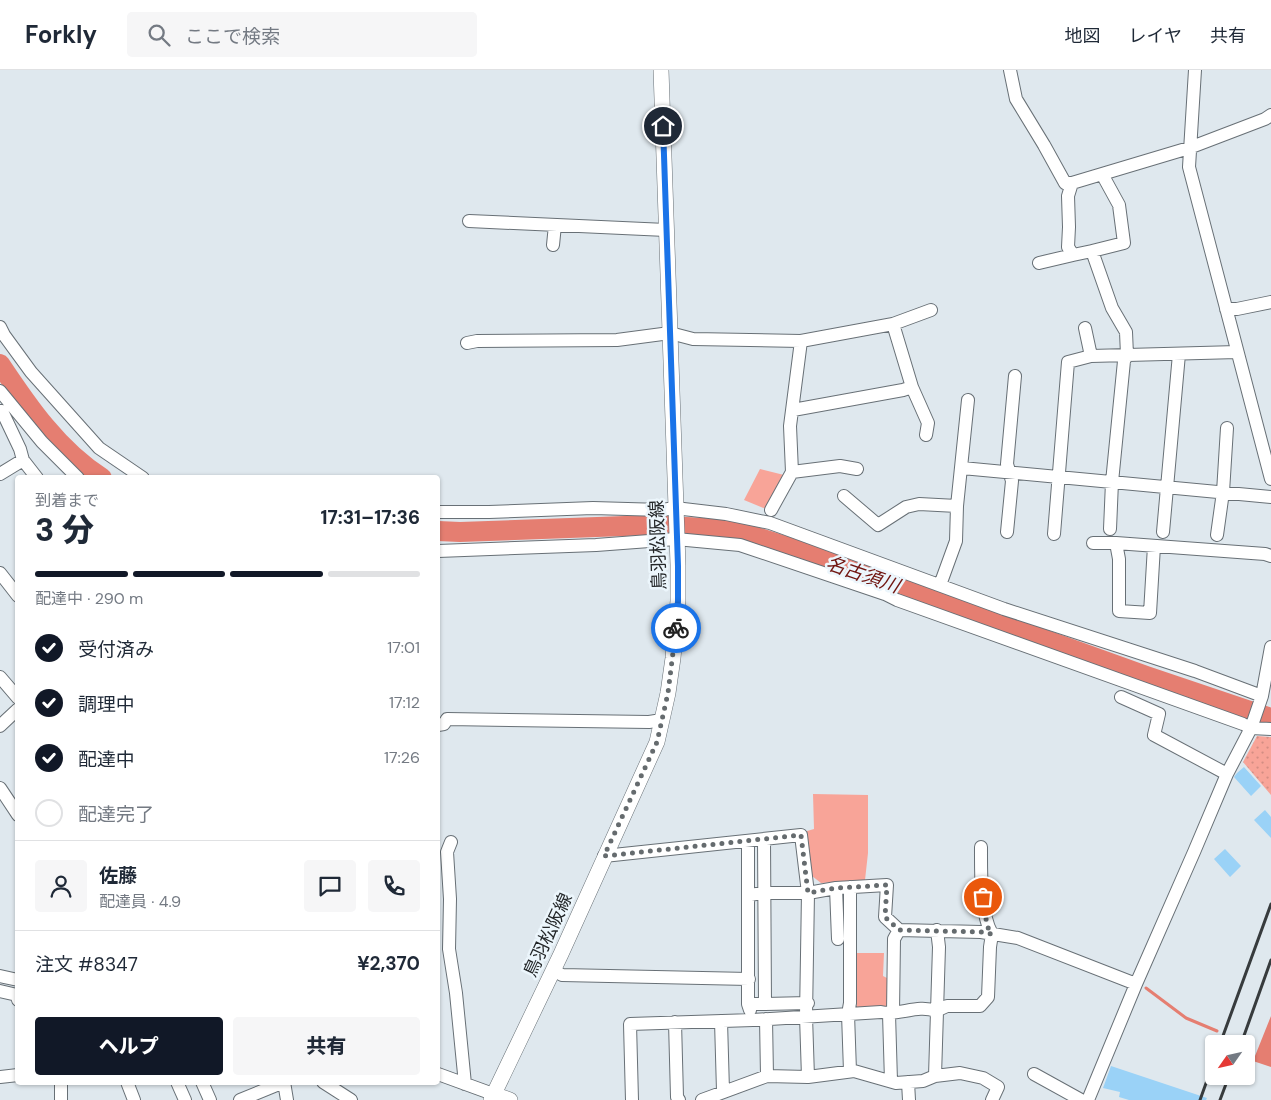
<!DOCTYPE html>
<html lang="ja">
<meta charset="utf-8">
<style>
:root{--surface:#fff;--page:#f6f6f7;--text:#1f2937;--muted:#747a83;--line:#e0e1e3;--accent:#111827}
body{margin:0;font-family:"DM Sans","Noto Sans JP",sans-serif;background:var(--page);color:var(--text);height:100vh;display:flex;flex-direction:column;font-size:19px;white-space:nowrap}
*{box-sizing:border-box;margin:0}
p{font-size:16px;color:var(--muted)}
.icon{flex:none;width:28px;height:28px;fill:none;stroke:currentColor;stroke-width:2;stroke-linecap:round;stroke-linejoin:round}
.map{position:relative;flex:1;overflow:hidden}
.sheet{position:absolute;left:15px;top:405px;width:425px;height:610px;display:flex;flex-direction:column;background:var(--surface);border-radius:5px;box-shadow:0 1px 4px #0004}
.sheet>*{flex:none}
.needle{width:32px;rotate:236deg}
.controls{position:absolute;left:1205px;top:965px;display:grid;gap:10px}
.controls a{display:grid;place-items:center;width:50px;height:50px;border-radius:5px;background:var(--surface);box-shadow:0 1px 4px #0004;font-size:25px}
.pin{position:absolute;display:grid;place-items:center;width:42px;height:42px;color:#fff;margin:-21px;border:2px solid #fff;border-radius:50%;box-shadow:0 1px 5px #0007}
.courier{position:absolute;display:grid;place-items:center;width:50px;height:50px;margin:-25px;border:4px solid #1a73e8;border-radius:50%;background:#fff;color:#222;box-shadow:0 1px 6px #0007}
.summary em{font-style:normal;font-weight:800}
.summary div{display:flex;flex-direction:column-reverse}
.summary{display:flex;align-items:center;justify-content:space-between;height:85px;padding:0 20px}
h1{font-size:32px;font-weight:800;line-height:38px}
.bar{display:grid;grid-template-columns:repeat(4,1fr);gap:8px 5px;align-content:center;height:60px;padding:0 20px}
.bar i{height:6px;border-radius:4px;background:var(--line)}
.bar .on{background:var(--accent)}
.bar p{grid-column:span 4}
.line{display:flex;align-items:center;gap:12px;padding:0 20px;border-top:1px solid var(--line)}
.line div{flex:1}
.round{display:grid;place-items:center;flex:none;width:52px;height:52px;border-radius:5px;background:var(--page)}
ol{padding:0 20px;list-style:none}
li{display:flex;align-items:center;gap:15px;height:55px}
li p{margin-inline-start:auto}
li .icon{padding:5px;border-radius:50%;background:var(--accent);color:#fff;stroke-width:4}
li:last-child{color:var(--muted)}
li i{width:28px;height:28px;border:2px solid var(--line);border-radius:50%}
.primary-button{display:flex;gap:10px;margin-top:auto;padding:10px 20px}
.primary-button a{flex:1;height:58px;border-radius:5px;background:var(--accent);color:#fff;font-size:20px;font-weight:800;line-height:58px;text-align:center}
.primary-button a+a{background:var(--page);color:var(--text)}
header{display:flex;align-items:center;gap:30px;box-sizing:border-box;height:70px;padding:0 25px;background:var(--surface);border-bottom:1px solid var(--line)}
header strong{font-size:24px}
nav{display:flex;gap:28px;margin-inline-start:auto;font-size:18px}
.search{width:350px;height:45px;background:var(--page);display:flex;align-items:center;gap:12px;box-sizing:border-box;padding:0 18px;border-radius:5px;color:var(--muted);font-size:19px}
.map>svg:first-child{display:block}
</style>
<header>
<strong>Forkly</strong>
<div class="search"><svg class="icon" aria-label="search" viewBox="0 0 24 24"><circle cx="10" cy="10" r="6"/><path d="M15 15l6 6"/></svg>ここで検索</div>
<nav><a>地図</a><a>レイヤ</a><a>共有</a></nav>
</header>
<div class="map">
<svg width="1271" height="1030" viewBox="0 0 1271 1030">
<defs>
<pattern id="grass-dots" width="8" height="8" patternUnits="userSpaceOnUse" patternTransform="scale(1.25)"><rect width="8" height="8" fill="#f8a498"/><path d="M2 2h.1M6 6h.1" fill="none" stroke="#d48d83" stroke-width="1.8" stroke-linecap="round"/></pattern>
</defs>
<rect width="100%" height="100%" fill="#dfe8ee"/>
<path fill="url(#grass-dots)" d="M1257,666L1271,667V725L1243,692Z"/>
<path fill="#f8a498" d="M760,399L784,405L766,439L744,430Z
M813,724L868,725V783L865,810L821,813L812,806L807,761L814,759Z
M855,883H884L883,906L887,908V938L858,940L855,931Z"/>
<path fill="#e57e71" d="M1271,946V997L1253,991Z"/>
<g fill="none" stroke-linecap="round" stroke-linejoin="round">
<path stroke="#e57e71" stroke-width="3" d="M1146,918L1186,948L1217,961"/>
<path stroke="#e57e71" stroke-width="20" d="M0,294C28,336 58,380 102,408
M438,461L460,462L652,455L721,459L750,465L782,475L1146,606L1271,648"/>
</g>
<path fill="#9ad2f7" d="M1244,697L1261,716L1251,726L1234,707L1237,703Z
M1265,740L1271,747V768L1254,750Z
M1225,779L1241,796L1230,807L1214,789Z
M1111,996L1207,1028L1206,1030H1129L1119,1027L1120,1022L1103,1018Z"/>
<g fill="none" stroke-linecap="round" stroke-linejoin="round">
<defs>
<path id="minor" d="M1010,0L1016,29L1044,75L1065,113H1072L1189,78L1265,49L1271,45
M1195,0L1189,97L1271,409
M1102,104L1119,135L1124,173L1092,181L1112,238L1126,262L1127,285L1124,291L1112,412L1110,459
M1072,113L1068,126L1069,157L1068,177L1073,185L1092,181
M469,151L666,160
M553,175L555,155
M1039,193L1073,185
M1226,239H1237L1271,232
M893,254L912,317L928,353L926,365
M0,257L4,265L31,302L99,378L143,408
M1085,258L1091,286
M801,271L790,356L792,402L840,396L857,399
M467,273L477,271L617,270L670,263L693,269L801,271L893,254L931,240
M0,321L42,372L78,408
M793,340L903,320L912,317
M0,341H2L20,379L23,390L37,408
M962,398L1271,427
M0,404L23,390
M844,426L878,455L906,437L919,434L957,436
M771,440L792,402
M438,442H489L593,438L662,440L675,438L726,444L770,453L1004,539L1195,601L1262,626
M1007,462L1012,411L1007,394L1015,306
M1163,462L1179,284
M1054,464L1068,292L1091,286L1237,282
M1217,465L1223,422L1227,358
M1093,473H1116L1265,484L1271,486
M1116,473L1119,489V541L1150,543L1154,476
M438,481L596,475L676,469L740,475L885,524L897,530L1243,654L1251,658L1271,659
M0,503L18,526
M940,515L956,471L957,436L968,330
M0,607L18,628
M1121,627L1159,644L1154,665L1227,704
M438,655L444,654L447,649L649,652L662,650
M0,656L18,639
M0,718L18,745
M748,771V934L750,940
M451,772L447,782L450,829L449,879L456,923L465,1014
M604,786L801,765L808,823L836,818L887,815L885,847L899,860L981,862L1018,868L1136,914
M850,817V933L848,944L850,1001
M836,818L838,869
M749,825L764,823H808L806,946L808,1007
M553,900L562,905L749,909
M0,906L18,910
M0,921L17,925L18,930
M748,934H765L764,770
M765,934L808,933
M893,942L894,869L899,860
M889,944L891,1011
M766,949L767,1006
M721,951L723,1021
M675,952L677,1027L679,1030
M438,1004L493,1024
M1034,1004L1081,1030
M935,1006L939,877L937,860
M0,1007L18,1005
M127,1012L134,1030
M177,1012L185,1030
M202,1012L210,1030
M284,1012L287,1030
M323,1012L351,1030
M908,1012L909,1030
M61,1030V1012
M240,1030L284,1012
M632,1030L630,954L753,950L881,942C899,946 917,934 936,941L947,936H980L988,927L990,877L992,864C980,843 981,802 981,777
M702,1030L767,1006L808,1007L854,1001L896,1013L923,1011L935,1006L960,1003L983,1008L998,1017L992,1030
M1088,1030L1136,914L1194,782L1227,704L1251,658L1262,626L1271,577"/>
<path id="major" d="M493,1024L510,1030
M491,1030L561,884L657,672L668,623L673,588L678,531V495L661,0"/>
</defs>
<use href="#minor" stroke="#687076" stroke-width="14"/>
<use href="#major" stroke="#687076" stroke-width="16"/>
<use href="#minor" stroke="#fff" stroke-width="12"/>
<use href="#major" stroke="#fff" stroke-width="15"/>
<path stroke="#373b3d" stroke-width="3" d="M1220,974L1271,834
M1241,974L1271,890
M1200,1030L1214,991
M1220,1030L1229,1006"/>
</g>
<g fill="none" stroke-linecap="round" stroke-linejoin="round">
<path stroke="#656b6e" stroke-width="5" stroke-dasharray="0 9" d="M676,558L668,623L657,672L604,786L801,765L808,823L836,818L887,815L885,847L899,860L981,862L992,864L987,856L983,827"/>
<path stroke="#1a73e8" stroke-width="6" d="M663,56L678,496V531L676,558"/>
</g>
<g text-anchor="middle" stroke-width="5" stroke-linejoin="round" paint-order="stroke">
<g font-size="18" fill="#242729" stroke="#ecf6fc">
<text transform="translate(658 475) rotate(-92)" y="6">鳥羽松阪線</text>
<text transform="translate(548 865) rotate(-65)" y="6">鳥羽松阪線</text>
</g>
<g font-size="19" font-style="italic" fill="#70140f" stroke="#ecf6fc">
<text transform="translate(863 504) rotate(19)" y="7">名古須川</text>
</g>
</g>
</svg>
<div class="controls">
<a><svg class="needle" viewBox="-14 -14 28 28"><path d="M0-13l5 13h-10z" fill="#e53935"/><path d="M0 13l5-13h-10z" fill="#747a83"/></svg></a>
</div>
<div class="pin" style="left:983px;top:827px;background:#ea580c"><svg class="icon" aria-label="bag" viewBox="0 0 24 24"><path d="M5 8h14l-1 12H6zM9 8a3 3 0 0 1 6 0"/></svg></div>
<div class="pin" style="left:663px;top:56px;background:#1f2937"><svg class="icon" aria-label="home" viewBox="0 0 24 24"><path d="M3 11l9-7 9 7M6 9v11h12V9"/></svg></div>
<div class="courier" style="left:676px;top:558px"><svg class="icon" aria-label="bike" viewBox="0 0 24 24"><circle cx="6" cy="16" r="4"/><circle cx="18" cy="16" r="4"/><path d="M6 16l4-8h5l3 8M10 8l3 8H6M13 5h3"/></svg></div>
<section class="sheet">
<div class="summary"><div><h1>3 分</h1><p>到着まで</p></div><em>17:31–17:36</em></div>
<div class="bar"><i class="on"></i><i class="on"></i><i class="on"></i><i></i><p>配達中 · 290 m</p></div>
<ol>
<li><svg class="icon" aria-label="check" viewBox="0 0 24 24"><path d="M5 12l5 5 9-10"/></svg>受付済み<p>17:01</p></li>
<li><svg class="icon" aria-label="check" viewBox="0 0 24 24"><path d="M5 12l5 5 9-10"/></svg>調理中<p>17:12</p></li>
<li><svg class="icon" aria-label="check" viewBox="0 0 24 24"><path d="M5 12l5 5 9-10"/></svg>配達中<p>17:26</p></li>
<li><i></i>配達完了</li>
</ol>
<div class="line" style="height:90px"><a class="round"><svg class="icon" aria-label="person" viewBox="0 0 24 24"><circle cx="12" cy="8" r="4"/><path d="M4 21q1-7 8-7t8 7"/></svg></a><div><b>佐藤</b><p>配達員 · 4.9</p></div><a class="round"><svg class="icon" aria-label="chat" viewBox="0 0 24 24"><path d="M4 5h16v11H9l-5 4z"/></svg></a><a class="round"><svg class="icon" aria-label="phone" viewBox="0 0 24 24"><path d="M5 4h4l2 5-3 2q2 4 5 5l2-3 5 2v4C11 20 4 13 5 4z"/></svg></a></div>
<div class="line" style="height:65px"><div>注文 #8347</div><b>¥2,370</b></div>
<div class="primary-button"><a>ヘルプ</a><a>共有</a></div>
</section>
</div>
